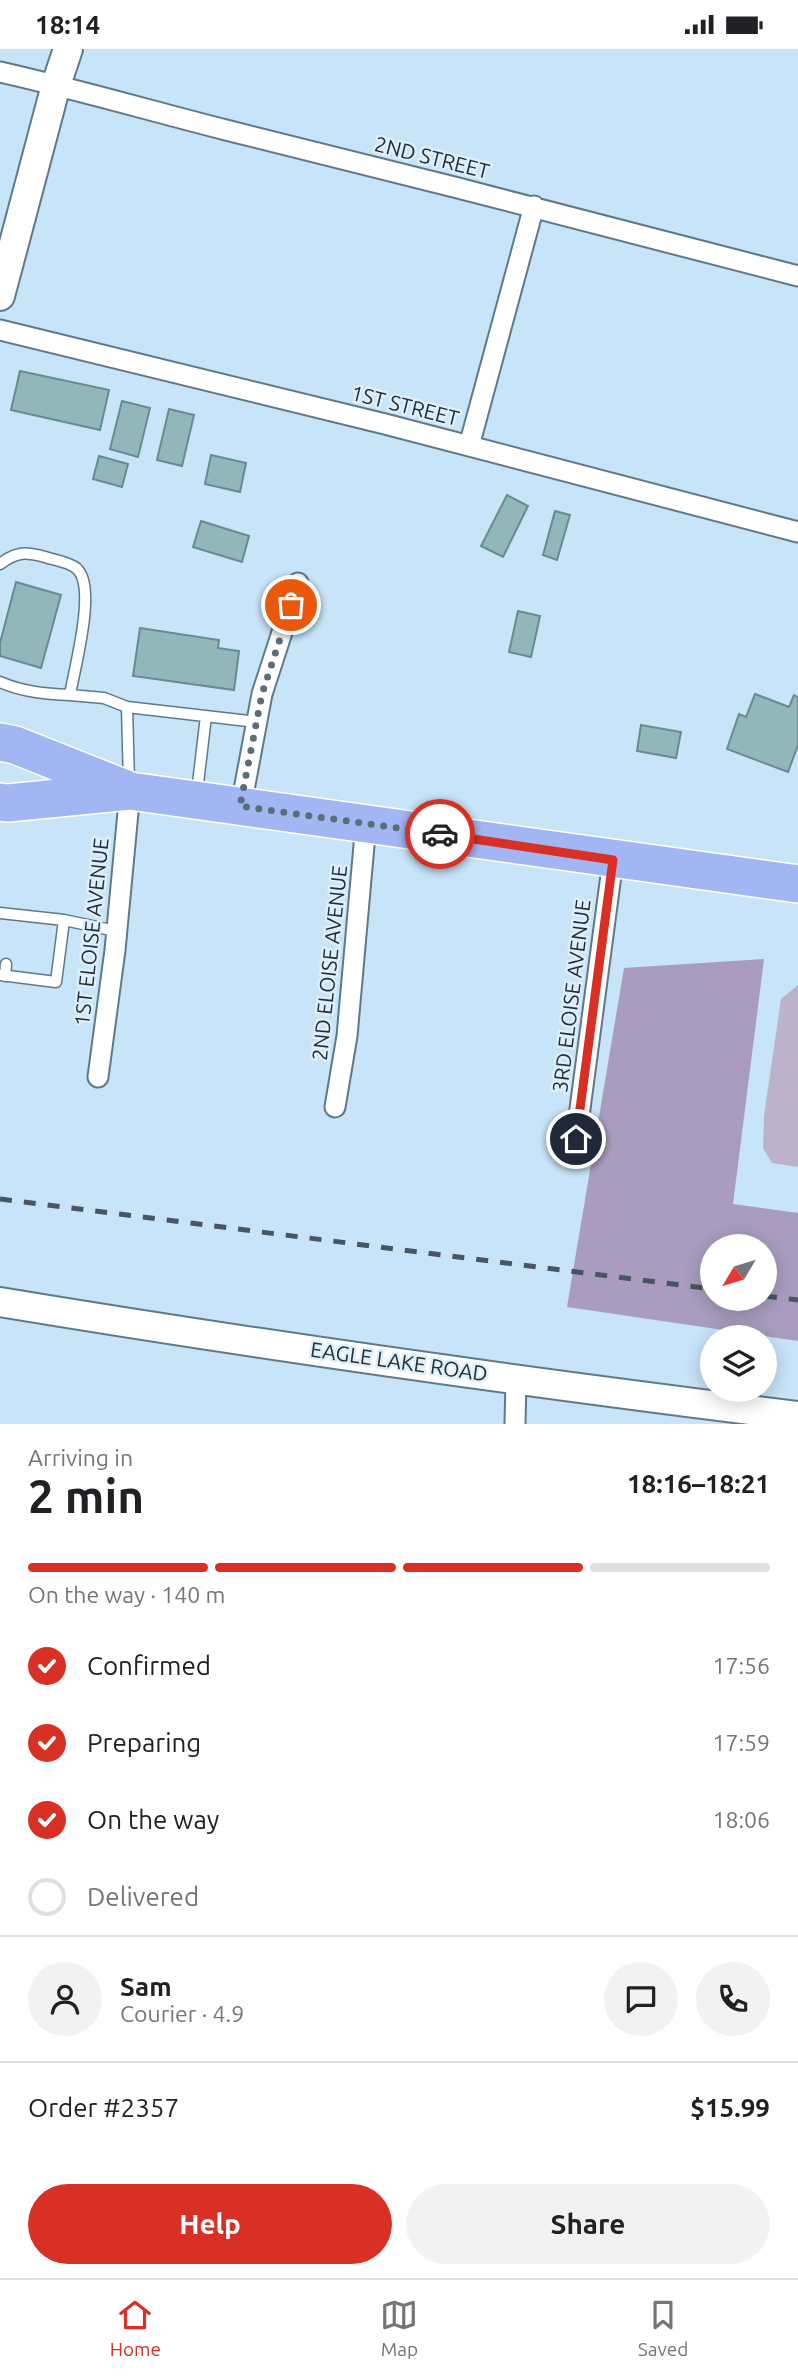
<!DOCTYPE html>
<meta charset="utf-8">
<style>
:root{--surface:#fff;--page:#f2f2f2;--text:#202124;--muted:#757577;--line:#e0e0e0;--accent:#d93025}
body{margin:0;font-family:Ubuntu,sans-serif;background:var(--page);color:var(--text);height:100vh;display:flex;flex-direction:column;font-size:26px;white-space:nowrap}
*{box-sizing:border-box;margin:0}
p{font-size:23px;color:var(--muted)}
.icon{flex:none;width:38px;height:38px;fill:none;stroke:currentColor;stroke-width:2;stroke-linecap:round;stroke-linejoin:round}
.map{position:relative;height:1375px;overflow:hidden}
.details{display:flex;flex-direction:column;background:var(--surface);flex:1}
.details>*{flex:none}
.needle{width:46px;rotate:232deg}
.fabs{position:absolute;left:700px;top:1185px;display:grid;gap:14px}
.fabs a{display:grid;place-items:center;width:77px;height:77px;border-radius:50%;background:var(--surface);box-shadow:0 4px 18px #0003;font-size:35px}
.pin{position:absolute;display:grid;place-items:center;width:60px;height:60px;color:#fff;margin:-30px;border:4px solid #fff;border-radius:50%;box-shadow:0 2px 7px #0007}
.courier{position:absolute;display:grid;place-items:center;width:70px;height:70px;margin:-35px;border:5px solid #d93025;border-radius:50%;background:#fff;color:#222;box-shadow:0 2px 9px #0007}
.headline em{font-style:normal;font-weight:700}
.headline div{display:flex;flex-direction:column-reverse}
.headline{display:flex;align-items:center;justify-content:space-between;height:119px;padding:0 28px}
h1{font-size:46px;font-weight:700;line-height:52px}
.bar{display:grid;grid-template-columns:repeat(4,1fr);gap:10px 7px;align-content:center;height:84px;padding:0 28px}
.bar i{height:9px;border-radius:5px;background:var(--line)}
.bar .current{background:var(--accent)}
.bar p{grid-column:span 4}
.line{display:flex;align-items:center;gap:18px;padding:0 28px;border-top:2px solid var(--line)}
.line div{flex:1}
.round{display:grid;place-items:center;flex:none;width:74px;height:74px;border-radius:37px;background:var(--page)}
ol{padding:0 28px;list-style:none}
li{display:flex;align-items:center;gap:21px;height:77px}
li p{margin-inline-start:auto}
li .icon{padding:7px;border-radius:50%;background:var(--accent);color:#fff;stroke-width:4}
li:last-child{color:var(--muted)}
li i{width:38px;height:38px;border:4px solid var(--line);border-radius:50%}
.action{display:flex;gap:14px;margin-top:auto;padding:14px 28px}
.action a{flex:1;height:80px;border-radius:42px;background:var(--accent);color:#fff;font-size:28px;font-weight:700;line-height:80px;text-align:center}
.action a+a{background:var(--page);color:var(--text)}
.status{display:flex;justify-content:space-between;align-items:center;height:49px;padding:0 35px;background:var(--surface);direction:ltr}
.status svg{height:19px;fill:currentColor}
.tabs{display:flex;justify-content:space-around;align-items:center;height:98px;border-top:2px solid var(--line);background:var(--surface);font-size:19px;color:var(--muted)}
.tabs a{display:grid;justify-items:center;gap:4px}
.tabs .current{color:var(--accent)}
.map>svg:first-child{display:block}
</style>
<div class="status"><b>18:14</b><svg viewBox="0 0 49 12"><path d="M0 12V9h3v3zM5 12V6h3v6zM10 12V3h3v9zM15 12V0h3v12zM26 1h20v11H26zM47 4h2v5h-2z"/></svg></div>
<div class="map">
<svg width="798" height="1375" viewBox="0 0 798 1375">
<rect width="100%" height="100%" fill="#c7e4f8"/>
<path fill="#bcb3cb" d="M798,936V1118L772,1114L763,1099L764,1067L781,950Z"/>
<path fill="#a99cbf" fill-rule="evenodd" d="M764,910L733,1155L798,1164V1292L567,1258L624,919ZM712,1197H765V1250H712Z"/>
<path fill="#91b7bb" stroke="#678c90" stroke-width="2" d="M20,322L109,341L100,381L11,361Z
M122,352L150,359L138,408L110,400Z
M169,360L194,366L182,417L157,411Z
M211,406L246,414L240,443L205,435Z
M99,407L128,415L122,438L93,430Z
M507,446L528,457L503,508L481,497Z
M555,462L570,466L557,511L543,506Z
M201,472L249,487L242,513L193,498Z
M16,533L61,546L41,619L0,607V594Z
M518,562L540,567L531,608L509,603Z
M140,579L219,591L218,599L239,602L234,641L133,627Z
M755,645L789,658L794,646L798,648V696L788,723L727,700L739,665L746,668Z
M641,676L681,683L676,709L637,702Z"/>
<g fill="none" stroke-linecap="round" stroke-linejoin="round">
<defs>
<path id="lane" d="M0,515C17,502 26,503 45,508C54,511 69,513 76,519C98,536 74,620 70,646L104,649L127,658L257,673
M0,633C23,643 46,645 70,646
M127,658L129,734
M197,743L206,667
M0,864L64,871
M0,926L56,933L64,871L116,882
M5,927L6,915"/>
<path id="street" d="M0,23C76,40 151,62 226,81C417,128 608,177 798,227
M0,281L385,375L798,483
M469,397L534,157
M241,757L262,645L298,534
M98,1028L115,901L130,742
M335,1058L347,987L366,774
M576,1090L613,811
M515,1375L516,1330"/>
<path id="secondary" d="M0,247L56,36L68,0
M0,1253C265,1297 532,1334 798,1367"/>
<path id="highway" d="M0,693L15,696L126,740
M0,753L8,754L130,742L798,835"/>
</defs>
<use href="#lane" stroke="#5f798b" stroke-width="13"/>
<use href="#street" stroke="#5f798b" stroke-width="23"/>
<use href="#secondary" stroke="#5f798b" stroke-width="32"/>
<use href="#highway" stroke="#fff" stroke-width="40"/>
<use href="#lane" stroke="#fff" stroke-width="10"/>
<use href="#street" stroke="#fff" stroke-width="19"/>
<use href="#secondary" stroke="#fff" stroke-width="28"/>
<use href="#highway" stroke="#a2b6f4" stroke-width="37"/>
<path stroke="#475661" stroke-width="5" stroke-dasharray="12 12" stroke-linecap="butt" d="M0,1150L712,1240
M765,1247L798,1251"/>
</g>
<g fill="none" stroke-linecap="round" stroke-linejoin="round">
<path stroke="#5c6d79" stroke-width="7" stroke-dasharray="0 12.6" d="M291,556L262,645L240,757L440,785"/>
<path stroke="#d93025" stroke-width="9" d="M440,785L613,811L576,1090"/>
</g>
<g text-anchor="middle" stroke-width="5" stroke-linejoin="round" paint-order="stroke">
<g font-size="21" fill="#222d35" stroke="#deeffb">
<text transform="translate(432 109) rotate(14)" y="7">2ND STREET</text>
<text transform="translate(405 357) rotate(14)" y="7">1ST STREET</text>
<text transform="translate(92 883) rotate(-84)" y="7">1ST ELOISE AVENUE</text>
<text transform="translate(330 914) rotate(-84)" y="7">2ND ELOISE AVENUE</text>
<text transform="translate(572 947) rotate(-83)" y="7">3RD ELOISE AVENUE</text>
<text transform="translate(399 1313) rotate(8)" y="7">EAGLE LAKE ROAD</text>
</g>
</g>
</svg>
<div class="fabs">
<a><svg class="needle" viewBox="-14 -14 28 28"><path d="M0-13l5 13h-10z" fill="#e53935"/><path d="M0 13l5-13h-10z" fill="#757577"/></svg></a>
<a><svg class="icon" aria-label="layers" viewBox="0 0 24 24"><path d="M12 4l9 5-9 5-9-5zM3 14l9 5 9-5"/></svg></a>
</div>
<div class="pin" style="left:291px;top:556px;background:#ea580c"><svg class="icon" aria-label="bag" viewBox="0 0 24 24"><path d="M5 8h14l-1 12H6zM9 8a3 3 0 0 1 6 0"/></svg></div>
<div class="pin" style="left:576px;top:1090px;background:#1f2937"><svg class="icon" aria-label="home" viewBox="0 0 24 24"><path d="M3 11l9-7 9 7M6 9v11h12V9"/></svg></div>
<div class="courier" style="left:440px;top:785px"><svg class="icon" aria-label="car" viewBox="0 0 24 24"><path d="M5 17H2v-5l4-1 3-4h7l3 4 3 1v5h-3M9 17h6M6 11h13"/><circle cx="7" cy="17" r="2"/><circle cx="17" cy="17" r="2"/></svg></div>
</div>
<section class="details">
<div class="headline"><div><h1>2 min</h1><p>Arriving in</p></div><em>18:16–18:21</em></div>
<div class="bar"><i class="current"></i><i class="current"></i><i class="current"></i><i></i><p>On the way · 140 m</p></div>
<ol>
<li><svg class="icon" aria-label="check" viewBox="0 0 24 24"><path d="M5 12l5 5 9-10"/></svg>Confirmed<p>17:56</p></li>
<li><svg class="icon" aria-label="check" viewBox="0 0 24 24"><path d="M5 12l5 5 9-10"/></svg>Preparing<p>17:59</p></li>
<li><svg class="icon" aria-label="check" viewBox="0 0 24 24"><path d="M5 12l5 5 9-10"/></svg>On the way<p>18:06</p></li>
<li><i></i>Delivered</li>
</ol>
<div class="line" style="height:126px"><a class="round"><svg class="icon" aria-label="person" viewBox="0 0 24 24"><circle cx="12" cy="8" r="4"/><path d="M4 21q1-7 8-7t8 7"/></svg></a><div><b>Sam</b><p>Courier · 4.9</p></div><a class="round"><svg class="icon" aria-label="chat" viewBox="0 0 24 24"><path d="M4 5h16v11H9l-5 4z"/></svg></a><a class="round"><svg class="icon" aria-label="phone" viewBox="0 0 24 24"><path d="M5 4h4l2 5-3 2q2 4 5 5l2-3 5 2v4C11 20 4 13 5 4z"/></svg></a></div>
<div class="line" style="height:91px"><div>Order #2357</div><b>$15.99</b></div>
<div class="action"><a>Help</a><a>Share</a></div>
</section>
<nav class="tabs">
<a class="current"><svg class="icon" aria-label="home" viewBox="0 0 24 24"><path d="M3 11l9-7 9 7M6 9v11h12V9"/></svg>Home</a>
<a><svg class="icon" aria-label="map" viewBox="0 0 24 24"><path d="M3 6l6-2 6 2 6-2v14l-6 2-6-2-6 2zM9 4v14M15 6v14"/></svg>Map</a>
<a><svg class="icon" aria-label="saved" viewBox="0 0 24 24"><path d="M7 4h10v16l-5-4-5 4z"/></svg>Saved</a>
</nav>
